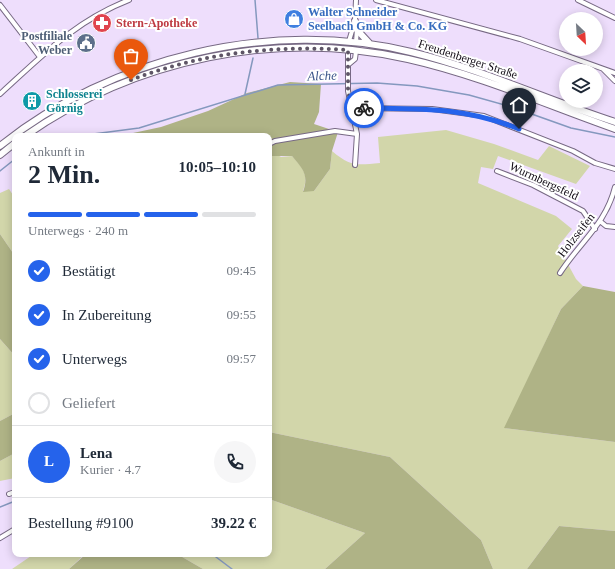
<!DOCTYPE html>
<html lang="de">
<meta charset="utf-8">
<style>
:root{--surface:#fff;--page:#f6f6f7;--text:#1f2937;--muted:#747a83;--line:#e0e1e3;--accent:#2563eb}
body{margin:0;font-family:"Times New Roman",serif;background:var(--page);color:var(--text);height:100vh;display:flex;flex-direction:column;font-size:15px;white-space:nowrap}
*{box-sizing:border-box;margin:0}
p{font-size:13px;color:var(--muted)}
.icon{flex:none;width:22px;height:22px;fill:none;stroke:currentColor;stroke-width:2;stroke-linecap:round;stroke-linejoin:round}
.map{position:relative;flex:1;overflow:hidden}
.panel{position:absolute;left:12px;top:133px;width:260px;height:424px;display:flex;flex-direction:column;background:var(--surface);border-radius:8px;box-shadow:0 2px 10px #0003}
.panel>*{flex:none}
.needle{width:26px;rotate:155deg}
.fabs{position:absolute;left:559px;top:12px;display:grid;gap:8px}
.fabs a{display:grid;place-items:center;width:44px;height:44px;border-radius:50%;background:var(--surface);box-shadow:0 2px 10px #0003;font-size:20px}
.pin{position:absolute;display:grid;place-items:center;width:34px;height:34px;color:#fff;margin:-41px -17px;border-radius:50% 50% 50% 0;rotate:-45deg;box-shadow:0 0 4px #0007}
.pin .icon{rotate:45deg}
.courier{position:absolute;display:grid;place-items:center;width:40px;height:40px;margin:-20px;border:3px solid #2563eb;border-radius:50%;background:#fff;color:#222;box-shadow:0 1px 5px #0007}
.summary em{font-style:normal;font-weight:700}
.summary div{display:flex;flex-direction:column-reverse}
.summary{display:flex;align-items:center;justify-content:space-between;height:68px;padding:0 16px}
h1{font-size:26px;font-weight:700;line-height:30px}
.bar{display:grid;grid-template-columns:repeat(4,1fr);gap:6px 4px;align-content:center;height:48px;padding:0 16px}
.bar i{height:5px;border-radius:3px;background:var(--line)}
.bar .selected{background:var(--accent)}
.bar p{grid-column:span 4}
.line{display:flex;align-items:center;gap:10px;padding:0 16px;border-top:1px solid var(--line)}
.line div{flex:1}
.round{display:grid;place-items:center;flex:none;width:42px;height:42px;border-radius:21px;background:var(--page)}
ol{padding:0 16px;list-style:none}
li{display:flex;align-items:center;gap:12px;height:44px}
li p{margin-inline-start:auto}
li .icon{padding:4px;border-radius:50%;background:var(--accent);color:#fff;stroke-width:4}
li:last-child{color:var(--muted)}
li i{width:22px;height:22px;border:2px solid var(--line);border-radius:50%}
.map>svg:first-child{display:block}
</style>
<div class="map">
<svg width="615" height="569" viewBox="0 0 615 569">
<rect width="100%" height="100%" fill="#eedefc"/>
<path fill="#d2d6aa" d="M446,130L494,144L538,160L549,146L590,166L576,184L498,156L493,169L481,167L478,183L556,216L572,229L558,246L576,279L583,286L561,309L505,428L615,442V531L559,526L527,569H493L481,540L390,457L269,432V150L281,157L292,156C303,168 309,174 303,191H314L330,169L332,151C351,167 357,165 380,163L378,137Z
M9,189L15,198V256L0,234V193Z
M0,339L15,356V413L0,421Z
M15,453V478L0,481V461Z
M269,499L365,533L325,569H203L177,554H269Z
M34,554H85L69,569H12Z"/>
<path fill="#afb386" d="M290,82L321,84L319,112L314,124L338,132L332,151L330,169L314,191L303,192C309,175 303,169 292,156H269V136H119L161,127L208,111L247,93Z
M0,234L15,256V356L0,339Z
M583,286L615,292V442L504,428L561,309Z
M15,413V453L0,461V421Z
M269,432L390,457L481,540L493,569H325L365,533L269,499Z
M559,526L615,531V569H527Z
M86,554H177L203,569H69Z"/>
<g fill="none" stroke-linecap="round" stroke-linejoin="round">
<path stroke="#8498be" stroke-width="1.5" d="M255,0L258,38
M245,94L253,58
M78,136L139,128L278,85L377,83L417,86L469,95L512,107L571,128L615,137
M0,171L15,159
M0,507L15,501
M212,554L232,569"/>
<defs>
<path id="minor" d="M376,0L520,39L615,73
M578,0L615,18
M0,5L40,57
M349,41L355,21L356,0
M356,42L357,29
M348,50V91L357,134L355,165
M349,64L355,59L356,51
M603,69L615,81
M0,94C42,56 75,21 129,0
M352,108L432,109L484,116L573,151L595,163L615,169
M269,144L275,141L335,131L357,134
M497,171L533,185L583,211L595,229
M601,222L606,226L615,227
M560,273C580,242 606,224 615,187
M9,494L15,492
M0,538L15,529"/>
<path id="secondary" d="M355,21L358,31L370,44
M25,136C135,59 277,29 408,59C479,75 547,105 615,129
M0,146C111,57 272,18 411,52C481,69 547,100 615,122
M0,155L15,143"/>
</defs>
<use href="#minor" stroke="#776984" stroke-width="6"/>
<use href="#secondary" stroke="#776984" stroke-width="8"/>
<use href="#minor" stroke="#fff" stroke-width="4"/>
<use href="#secondary" stroke="#fff" stroke-width="6"/>
</g>
<g fill="none" stroke-linecap="round" stroke-linejoin="round">
<path stroke="#5e5566" stroke-width="4" stroke-dasharray="0 7.2" d="M131,80C201,53 274,45 348,50V91L352,108H364"/>
<path stroke="#2563eb" stroke-width="5" d="M364,108C421,109 465,107 519,129"/>
</g>
<defs>
<symbol id="shop-disc" viewBox="-11 -11 22 22"><circle r="9.5" fill="#3f7fe0" stroke="#fff"/><path d="M-5-2.5h2.3a2.7 3.5 0 0 1 5.4 0H5L5.5 6h-11ZM-1.5-2.5h3a1.5 2.3 0 0 0-3 0Z" fill="#fff"/></symbol>
<symbol id="pharmacy-disc" viewBox="-11 -11 22 22"><circle r="9.5" fill="#e0444e" stroke="#fff"/><path d="M-2-6h4v4h4v4h-4v4h-4v-4h-4v-4h4Z" fill="#fff"/></symbol>
<symbol id="civic-disc" viewBox="-11 -11 22 22"><circle r="9.5" fill="#5c6f8a" stroke="#fff"/><path d="M-.6-6.5H3V-4.5H.6V-3L4-1V1h2V6H-6V1h2V-1L-.6-3ZM-1.2 2.5V6h2.4V2.5Z" fill="#fff"/></symbol>
<symbol id="building-disc" viewBox="-11 -11 22 22"><circle r="9.5" fill="#0f9aa8" stroke="#fff"/><path d="M-4-6H4V6H1V3H-1V6H-4ZM-2.5-4.3h1.7v1.8h-1.7ZM.8-4.3h1.7v1.8H.8ZM-2.5-1h1.7V.8h-1.7ZM.8-1h1.7V.8H.8Z" fill="#fff"/></symbol>
</defs>
<g fill-rule="evenodd">
<use href="#shop-disc" x="283" y="8" width="22" height="22"/>
<use href="#pharmacy-disc" x="91" y="12" width="22" height="22"/>
<use href="#civic-disc" x="75" y="32" width="22" height="22"/>
<use href="#building-disc" x="21" y="90" width="22" height="22"/>
</g>
<g text-anchor="middle" stroke-width="4" stroke-linejoin="round" paint-order="stroke">
<g font-size="12" font-weight="bold" fill="#366cbe" stroke="#fff" text-anchor="start">
<text x="308" y="16">Walter Schneider<tspan x="308" dy="14">Seelbach GmbH &amp; Co. KG</tspan></text>
</g>
<g font-size="12" font-weight="bold" fill="#be3a42" stroke="#fff" text-anchor="start">
<text x="116" y="27">Stern-Apotheke</text>
</g>
<g font-size="12" font-weight="bold" fill="#4e5e75" stroke="#fff" text-anchor="end">
<text x="72" y="40">Postfiliale<tspan x="72" dy="14">Weber</tspan></text>
</g>
<g font-size="12" fill="#110b15" stroke="#fff">
<text transform="translate(468 59) rotate(18)" y="4">Freudenberger Straße</text>
<text transform="translate(544 181) rotate(25)" y="4">Wurmbergsfeld</text>
<text transform="translate(576 235) rotate(-52)" y="4">Holzseifen</text>
</g>
<g font-size="12" font-weight="bold" fill="#0d838f" stroke="#fff" text-anchor="start">
<text x="46" y="98">Schlosserei<tspan x="46" dy="14">Görnig</tspan></text>
</g>
<g font-size="13" font-style="italic" fill="#3c568a" stroke="#fff">
<text transform="translate(322 75) rotate(-2)" y="5">Alche</text>
</g>
</g>
</svg>
<div class="fabs">
<a><svg class="needle" viewBox="-14 -14 28 28"><path d="M0-13l5 13h-10z" fill="#e53935"/><path d="M0 13l5-13h-10z" fill="#747a83"/></svg></a>
<a><svg class="icon" aria-label="layers" viewBox="0 0 24 24"><path d="M12 4l9 5-9 5-9-5zM3 14l9 5 9-5"/></svg></a>
</div>
<div class="pin" style="left:131px;top:80px;background:#ea580c"><svg class="icon" aria-label="bag" viewBox="0 0 24 24"><path d="M5 8h14l-1 12H6zM9 8a3 3 0 0 1 6 0"/></svg></div>
<div class="pin" style="left:519px;top:129px;background:#1f2937"><svg class="icon" aria-label="home" viewBox="0 0 24 24"><path d="M3 11l9-7 9 7M6 9v11h12V9"/></svg></div>
<div class="courier" style="left:364px;top:108px"><svg class="icon" aria-label="bike" viewBox="0 0 24 24"><circle cx="6" cy="16" r="4"/><circle cx="18" cy="16" r="4"/><path d="M6 16l4-8h5l3 8M10 8l3 8H6M13 5h3"/></svg></div>
<section class="panel">
<div class="summary"><div><h1>2 Min.</h1><p>Ankunft in</p></div><em>10:05–10:10</em></div>
<div class="bar"><i class="selected"></i><i class="selected"></i><i class="selected"></i><i></i><p>Unterwegs · 240 m</p></div>
<ol>
<li><svg class="icon" aria-label="check" viewBox="0 0 24 24"><path d="M5 12l5 5 9-10"/></svg>Bestätigt<p>09:45</p></li>
<li><svg class="icon" aria-label="check" viewBox="0 0 24 24"><path d="M5 12l5 5 9-10"/></svg>In Zubereitung<p>09:55</p></li>
<li><svg class="icon" aria-label="check" viewBox="0 0 24 24"><path d="M5 12l5 5 9-10"/></svg>Unterwegs<p>09:57</p></li>
<li><i></i>Geliefert</li>
</ol>
<div class="line" style="height:72px"><b class="round" style="background:var(--accent);color:#fff">L</b><div><b>Lena</b><p>Kurier · 4.7</p></div><a class="round"><svg class="icon" aria-label="phone" viewBox="0 0 24 24"><path d="M5 4h4l2 5-3 2q2 4 5 5l2-3 5 2v4C11 20 4 13 5 4z"/></svg></a></div>
<div class="line" style="height:52px"><div>Bestellung #9100</div><b>39.22 €</b></div>
</section>
</div>
